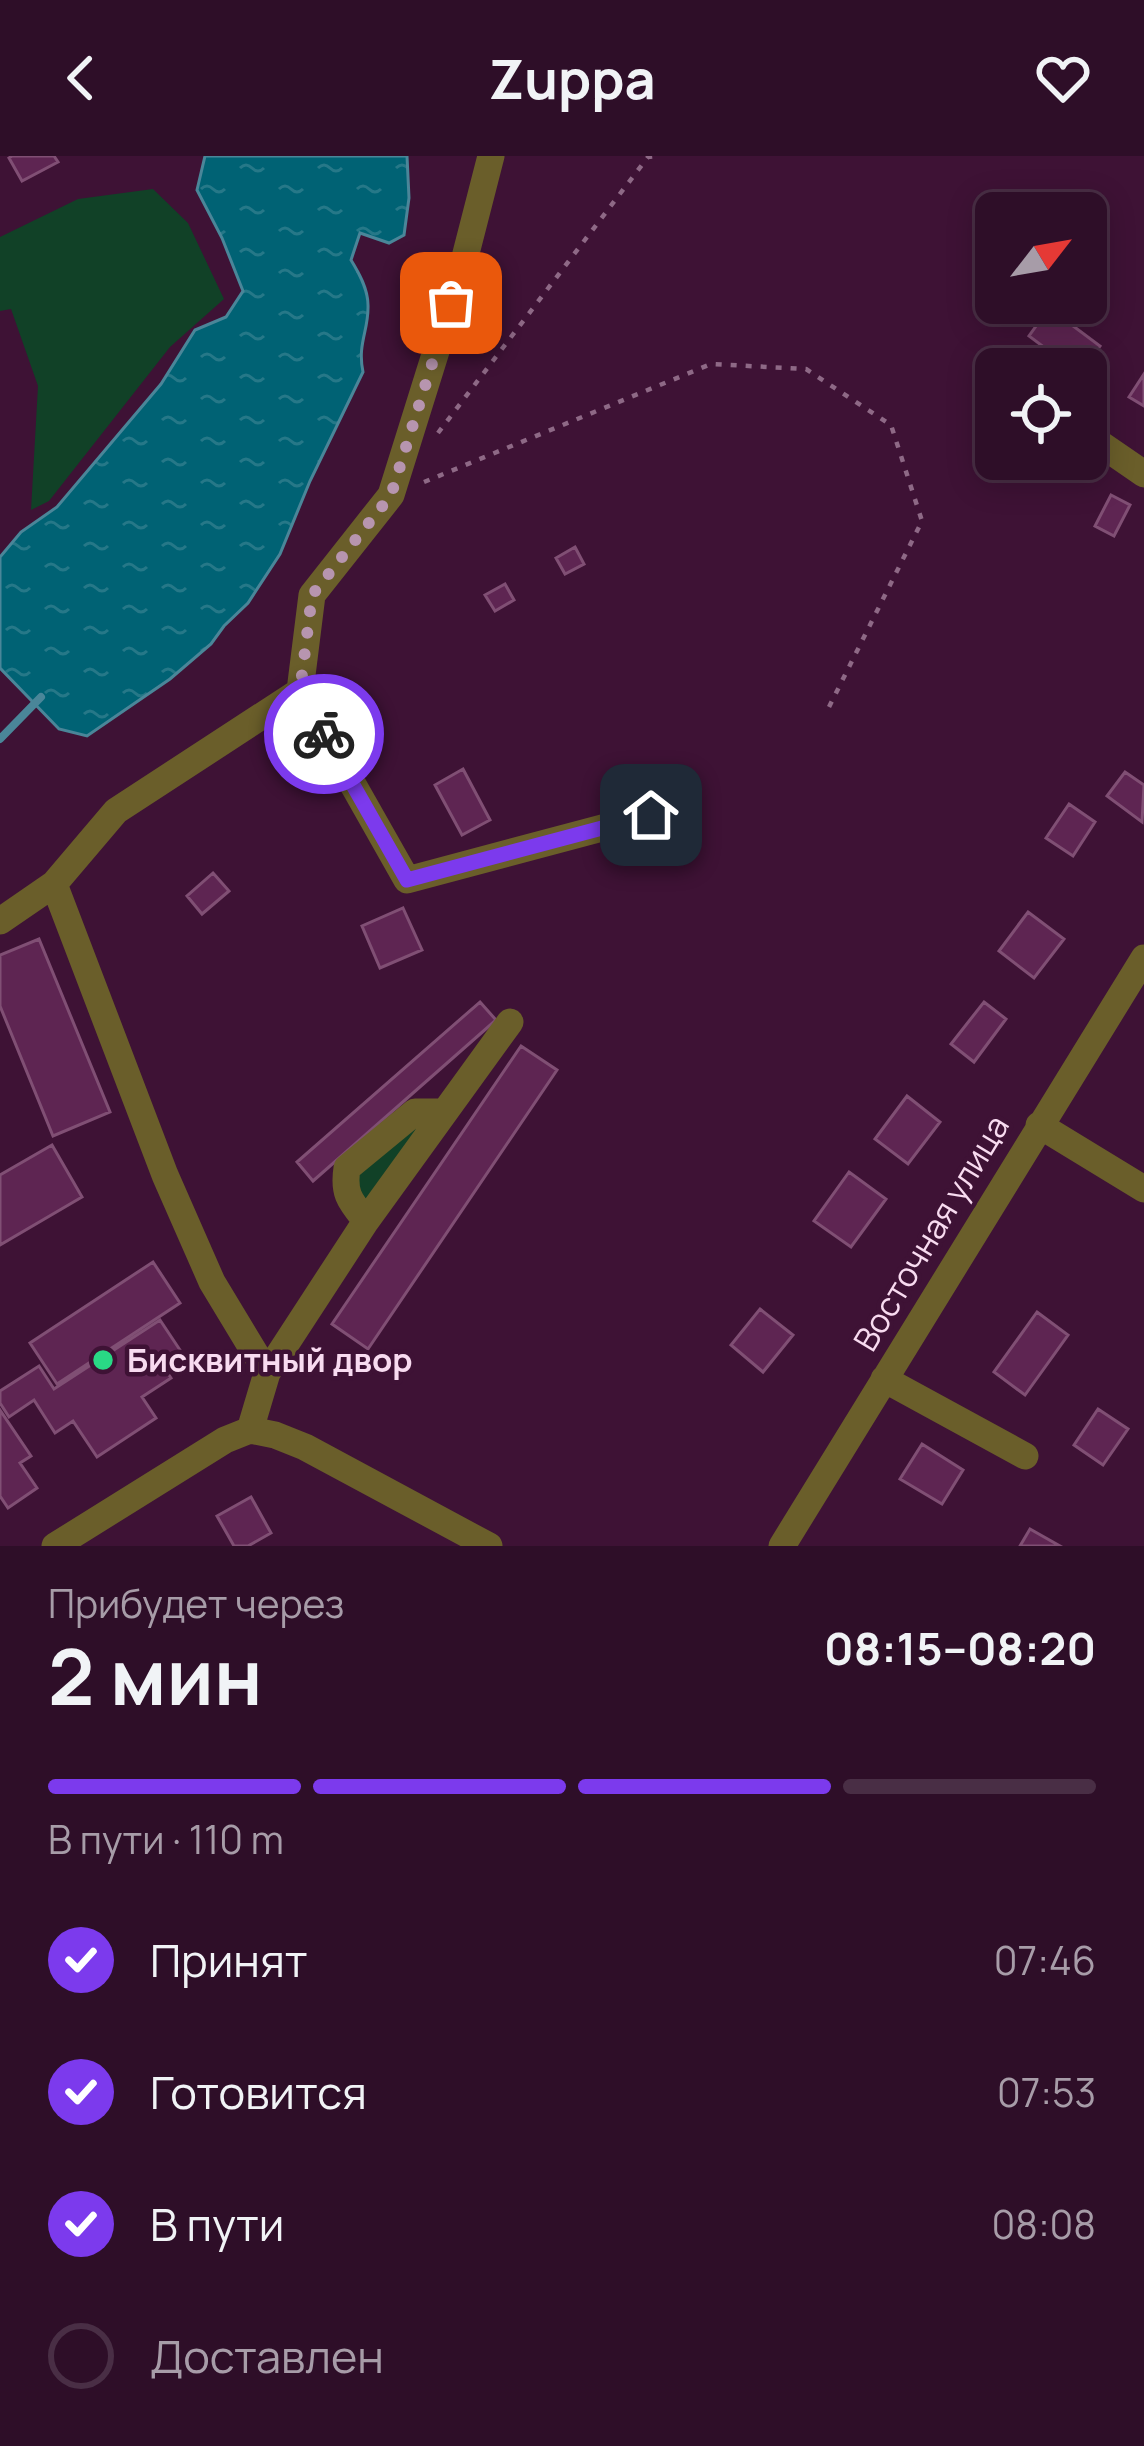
<!DOCTYPE html>
<html lang="ru">
<meta charset="utf-8">
<style>
:root{--surface:#2e0e28;--page:#361730;--text:#f1f3f6;--muted:#a79ca8;--line:#492e45;--accent:#7c3aed}
body{margin:0;font-family:Manrope,sans-serif;background:var(--page);color:var(--text);height:100vh;display:flex;flex-direction:column;font-size:45px;white-space:nowrap}
*{box-sizing:border-box;margin:0}
p{font-size:39px;color:var(--muted)}
.icon{flex:none;width:66px;height:66px;fill:none;stroke:currentColor;stroke-width:2;stroke-linecap:round;stroke-linejoin:round}
.map{position:relative;height:1390px;overflow:hidden}
.details{display:flex;flex-direction:column;background:var(--surface);flex:1}
.details>*{flex:none}
.needle{width:78px;rotate:59deg}
.buttons{position:absolute;left:975px;top:36px;display:grid;gap:24px}
.buttons a{display:grid;place-items:center;width:132px;height:132px;border-radius:18px;background:var(--surface);box-shadow:0 6px 30px #0003,0 0 0 3px var(--line);font-size:60px}
.pin{position:absolute;display:grid;place-items:center;width:102px;height:102px;color:#fff;margin:-51px;border-radius:24px;box-shadow:0 6px 18px #0006}
.courier{position:absolute;display:grid;place-items:center;width:120px;height:120px;margin:-60px;border:9px solid #7c3aed;border-radius:50%;background:#fff;color:#222;box-shadow:0 3px 15px #0007}
.headline em{font-style:normal;font-weight:700}
.headline div{display:flex;flex-direction:column-reverse}
.headline{display:flex;align-items:center;justify-content:space-between;height:204px;padding:0 48px}
h1{font-size:78px;font-weight:700;line-height:90px}
.bar{display:grid;grid-template-columns:repeat(4,1fr);gap:18px 12px;align-content:center;height:144px;padding:0 48px}
.bar i{height:15px;border-radius:9px;background:var(--line)}
.bar .selected{background:var(--accent)}
.bar p{grid-column:span 4}
ol{padding:0 48px;list-style:none}
li{display:flex;align-items:center;gap:36px;height:132px}
li p{margin-inline-start:auto}
li .icon{padding:12px;border-radius:50%;background:var(--accent);color:#fff;stroke-width:4}
li:last-child{color:var(--muted)}
li i{width:66px;height:66px;border:6px solid var(--line);border-radius:50%}
header{display:flex;justify-content:space-between;align-items:center;height:156px;padding:0 48px;background:var(--surface);font-size:54px;font-weight:700}
.map>svg:first-child{display:block}
</style>
<header><svg class="icon" aria-label="back" viewBox="0 0 24 24"><path d="M15 5l-7 7 7 7"/></svg>Zuppa<svg class="icon" aria-label="heart" viewBox="0 0 24 24"><path d="M12 20l-8-8c-3-5 5-10 8-4 3-6 11-1 8 4z"/></svg></header>
<div class="map">
<svg width="1144" height="1390" viewBox="0 0 1144 1390">
<defs>
<pattern id="water-ripples" width="26" height="14" patternUnits="userSpaceOnUse" patternTransform="scale(3)"><rect width="26" height="14" fill="#006274"/><path d="M2 4q2-2 4 0t4 0M15 11q2-2 4 0t4 0" fill="none" stroke="#267888"/></pattern>
</defs>
<rect width="100%" height="100%" fill="#3e1235"/>
<path fill="#114127" d="M153,33L188,67L224,143L170,191L49,345L31,354L38,230L11,153L0,155V81L78,43Z
M417,966L415,980L375,1040L365,1043L356,1037L358,1014Z"/>
<path fill="url(#water-ripples)" stroke="#4a8699" stroke-width="3" d="M205,0H407L409,42L404,79L389,87L360,77L351,104C359,117 368,133 368,149C369,174 357,188 363,216L310,325L280,398L248,447L224,470L211,488L170,523L87,580L59,573L0,512V401L21,376L57,351L161,228L195,174L226,161L243,135L222,82L197,34Z"/>
<g fill="none" stroke-linecap="round" stroke-linejoin="round">
<path stroke="#4a8699" stroke-width="8" d="M0,583L41,541"/>
</g>
<path fill="#5e2552" stroke="#804f74" stroke-width="3" d="M12,0H54L58,6L22,25L9,2Z
M1049,152L1100,190L1083,213H1073L1029,180Z
M1144,218V250L1129,241Z
M1111,339L1130,349L1114,380L1095,370Z
M575,391L584,408L565,418L556,402Z
M505,428L514,444L495,455L485,439Z
M463,613L490,664L462,679L435,629Z
M1125,616L1144,629L1142,666L1107,640Z
M1069,648L1095,666L1073,700L1046,682Z
M213,717L229,735L202,758L187,740Z
M403,752L422,794L380,812L362,770Z
M1028,756L1064,783L1034,822L999,795Z
M39,783L110,956L53,980L0,850V799Z
M480,846L496,864L313,1025L297,1006Z
M984,846L1006,863L974,906L951,888Z
M521,890L557,914L368,1193L332,1168Z
M907,940L940,966L908,1008L875,983Z
M52,989L82,1041L0,1089V1019Z
M849,1016L886,1043L851,1091L814,1065Z
M153,1106L180,1147L57,1228L30,1187Z
M760,1153L793,1179L763,1216L731,1189Z
M1037,1156L1068,1179L1025,1239L994,1216Z
M160,1164L184,1200L165,1213L171,1222L142,1241L156,1262L97,1301L73,1265L55,1277L34,1244L9,1261L0,1247V1235L39,1210L54,1233Z
M1098,1253L1128,1273L1103,1309L1074,1289Z
M0,1254L31,1300L20,1307L37,1332L8,1352L0,1340Z
M922,1288L963,1314L942,1348L900,1323Z
M251,1341L271,1377L248,1390H234L217,1360Z
M1030,1373L1060,1390H1020Z"/>
<g fill="none" stroke-linecap="round" stroke-linejoin="round">
<path stroke="#8e6986" stroke-width="4.5" stroke-dasharray="6 9" stroke-linecap="butt" d="M438,277L648,1L658,0
M424,326L711,208L806,213L891,269L922,365L829,551"/>
<path stroke="#6a5e2a" stroke-width="27" d="M1086,278L1144,318
M300,535L312,439L391,339L463,109L491,0
M0,765L54,728
M1039,969L1144,1033
M366,1065C350,1045 343,1038 347,1012L415,956H444
M267,1217L366,1065L510,866
M884,1223L1025,1300
M250,1274L267,1217L212,1126L165,1019L54,728L116,655L300,535L407,724L651,659
M250,1274L275,1279L305,1291L489,1390
M55,1390L225,1284L250,1274
M782,1390L1144,802"/>
</g>
<g fill="none" stroke-linecap="round" stroke-linejoin="round">
<path stroke="#b795af" stroke-width="12" stroke-dasharray="0 21.6" d="M324,578L300,535L312,439L391,339L451,147"/>
<path stroke="#7c3aed" stroke-width="15" d="M324,578L407,724L651,659"/>
</g>
<circle fill="#29d885" stroke="#3e1235" stroke-width="4.5" cx="103" cy="1204" r="12"/>
<g text-anchor="middle" stroke-width="9" stroke-linejoin="round" paint-order="stroke">
<g font-size="33" fill="#f8dbf0" stroke="#3e1235">
<text transform="translate(931 1077) rotate(-59)" y="12">Восточная улица</text>
</g>
<g font-size="33" font-weight="bold" fill="#f8dbf0" stroke="#3e1235" text-anchor="start">
<text x="127" y="1216">Бисквитный двор</text>
</g>
</g>
</svg>
<div class="buttons">
<a><svg class="needle" viewBox="-14 -14 28 28"><path d="M0-13l5 13h-10z" fill="#e53935"/><path d="M0 13l5-13h-10z" fill="#a79ca8"/></svg></a>
<a><svg class="icon" aria-label="locate" viewBox="0 0 24 24"><circle cx="12" cy="12" r="6"/><path d="M12 2v4M12 18v4M2 12h4M18 12h4"/></svg></a>
</div>
<div class="pin" style="left:451px;top:147px;background:#ea580c"><svg class="icon" aria-label="bag" viewBox="0 0 24 24"><path d="M5 8h14l-1 12H6zM9 8a3 3 0 0 1 6 0"/></svg></div>
<div class="pin" style="left:651px;top:659px;background:#1f2937"><svg class="icon" aria-label="home" viewBox="0 0 24 24"><path d="M3 11l9-7 9 7M6 9v11h12V9"/></svg></div>
<div class="courier" style="left:324px;top:578px"><svg class="icon" aria-label="bike" viewBox="0 0 24 24"><circle cx="6" cy="16" r="4"/><circle cx="18" cy="16" r="4"/><path d="M6 16l4-8h5l3 8M10 8l3 8H6M13 5h3"/></svg></div>
</div>
<section class="details">
<div class="headline"><div><h1>2 мин</h1><p>Прибудет через</p></div><em>08:15–08:20</em></div>
<div class="bar"><i class="selected"></i><i class="selected"></i><i class="selected"></i><i></i><p>В пути · 110 m</p></div>
<ol>
<li><svg class="icon" aria-label="check" viewBox="0 0 24 24"><path d="M5 12l5 5 9-10"/></svg>Принят<p>07:46</p></li>
<li><svg class="icon" aria-label="check" viewBox="0 0 24 24"><path d="M5 12l5 5 9-10"/></svg>Готовится<p>07:53</p></li>
<li><svg class="icon" aria-label="check" viewBox="0 0 24 24"><path d="M5 12l5 5 9-10"/></svg>В пути<p>08:08</p></li>
<li><i></i>Доставлен</li>
</ol>
</section>
